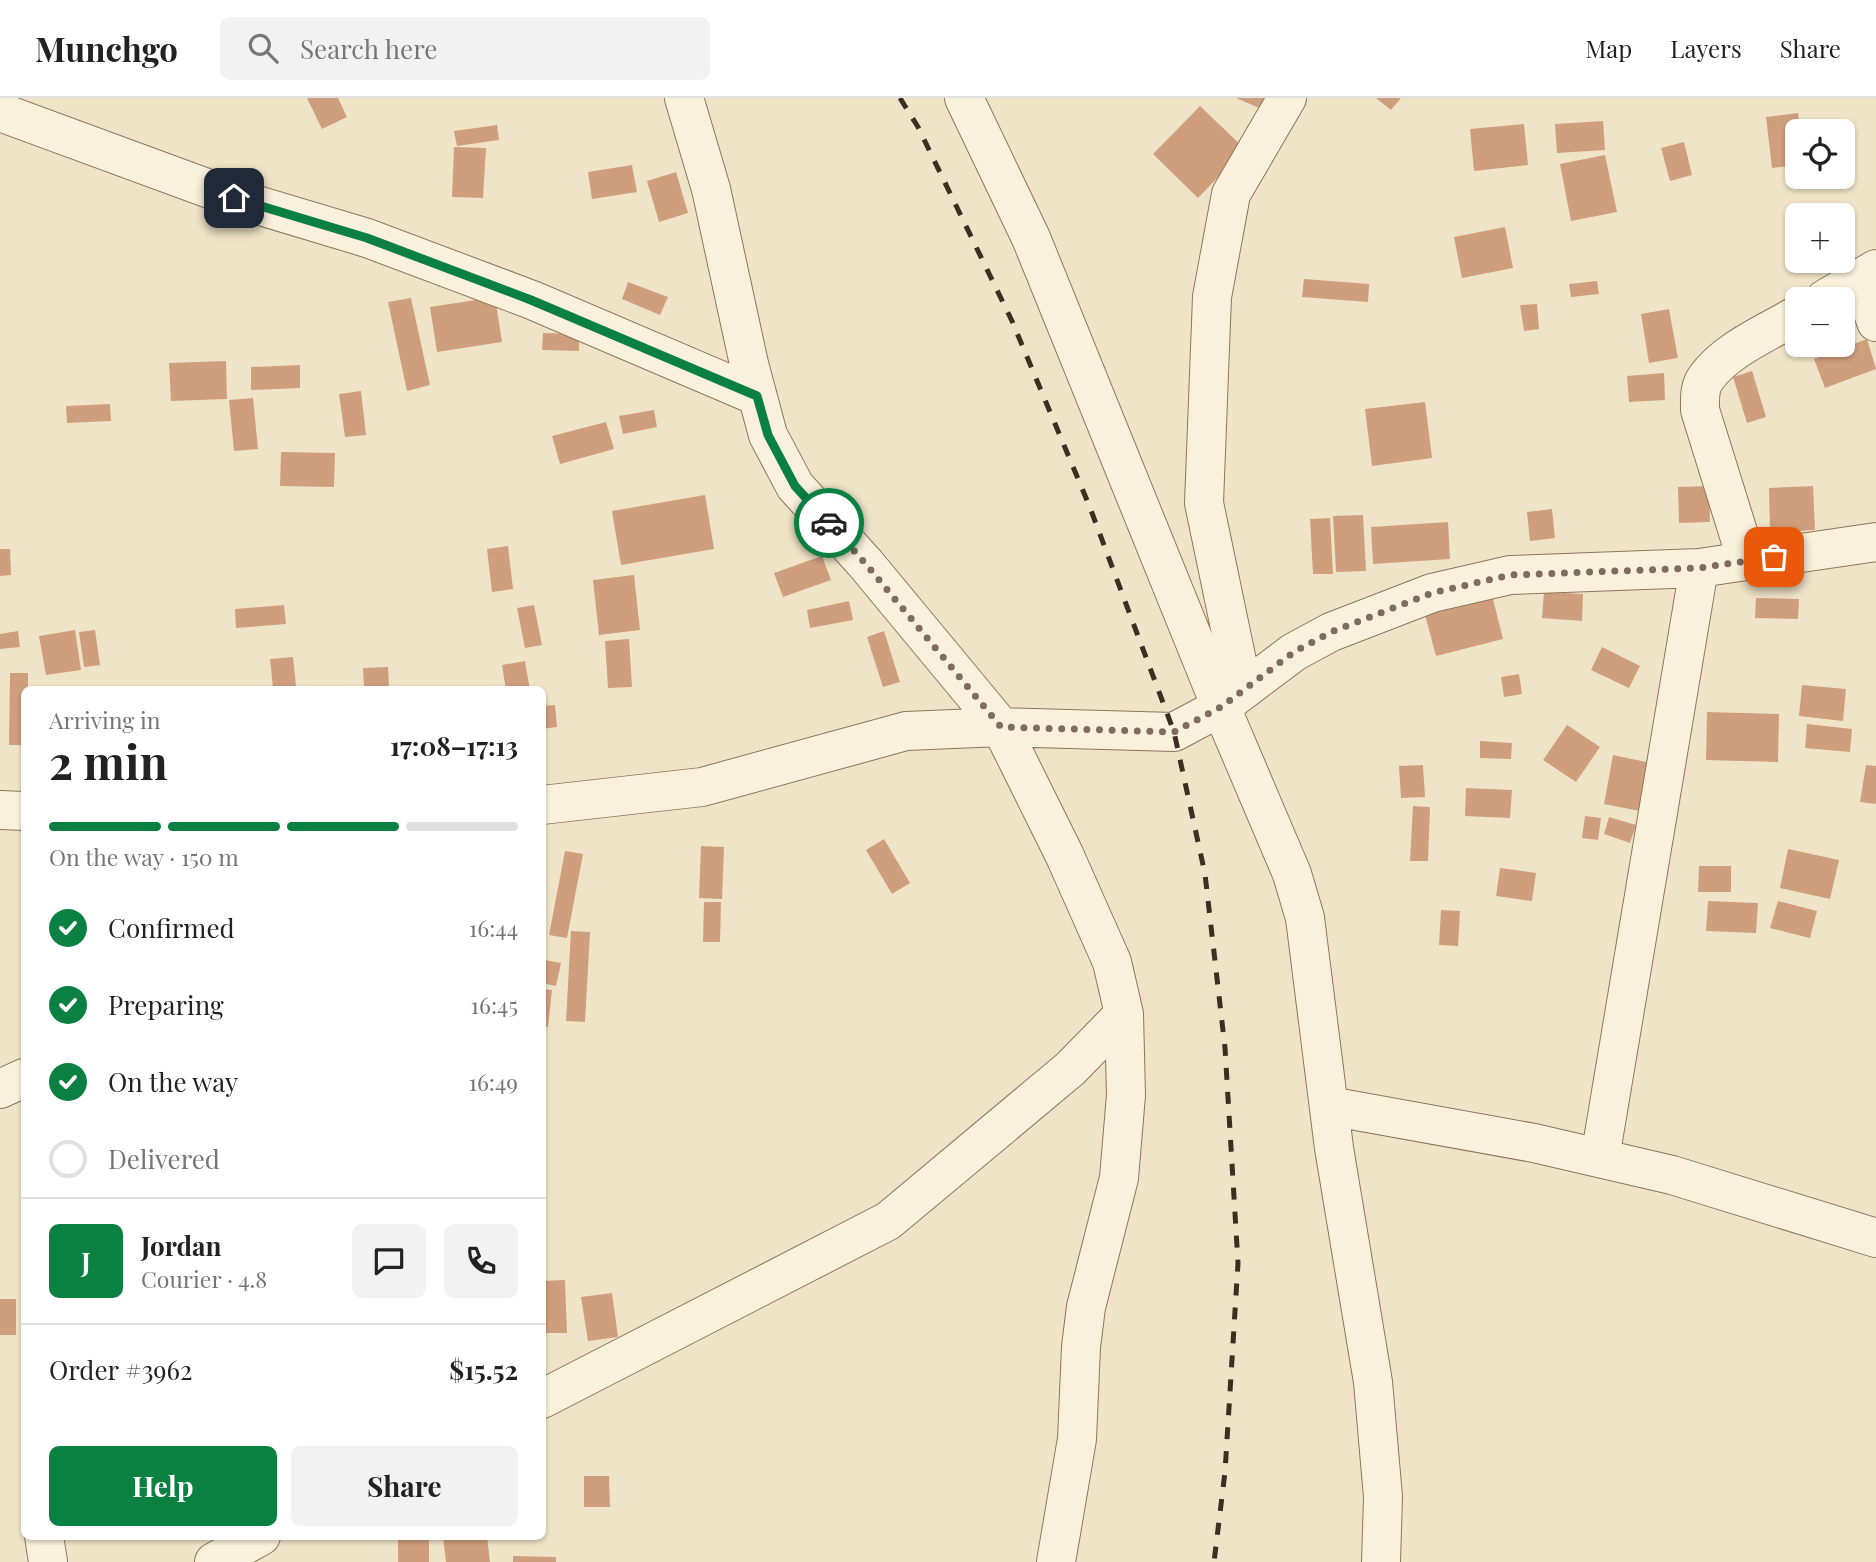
<!DOCTYPE html>
<meta charset="utf-8">
<style>
:root{--surface:#fff;--page:#f2f2f2;--text:#222;--muted:#767676;--line:#e0e0e0;--accent:#0b8043}
body{margin:0;font-family:"Playfair Display",serif;background:var(--page);color:var(--text);height:100vh;display:flex;flex-direction:column;font-size:26px;white-space:nowrap}
*{box-sizing:border-box;margin:0}
p{font-size:23px;color:var(--muted)}
.icon{flex:none;width:38px;height:38px;fill:none;stroke:currentColor;stroke-width:2;stroke-linecap:round;stroke-linejoin:round}
.map{position:relative;flex:1;overflow:hidden}
.side{position:absolute;left:21px;top:588px;width:525px;height:854px;display:flex;flex-direction:column;background:var(--surface);border-radius:10px;box-shadow:0 2px 5px #0004}
.side>*{flex:none}
.controls{position:absolute;left:1785px;top:21px;display:grid;gap:14px}
.controls a{display:grid;place-items:center;width:70px;height:70px;border-radius:10px;background:var(--surface);box-shadow:0 2px 5px #0004;font-size:35px}
.pin{position:absolute;display:grid;place-items:center;width:60px;height:60px;color:#fff;margin:-30px;border-radius:14px;box-shadow:0 4px 10px #0006}
.courier{position:absolute;display:grid;place-items:center;width:70px;height:70px;margin:-35px;border:5px solid #0b8043;border-radius:50%;background:#fff;color:#222;box-shadow:0 2px 9px #0007}
.overview em{font-style:normal;font-weight:700}
.overview div{display:flex;flex-direction:column-reverse}
.overview{display:flex;align-items:center;justify-content:space-between;height:119px;padding:0 28px}
h1{font-size:46px;font-weight:700;line-height:52px}
.bar{display:grid;grid-template-columns:repeat(4,1fr);gap:10px 7px;align-content:center;height:84px;padding:0 28px}
.bar i{height:9px;border-radius:5px;background:var(--line)}
.bar .active{background:var(--accent)}
.bar p{grid-column:span 4}
.line{display:flex;align-items:center;gap:18px;padding:0 28px;border-top:2px solid var(--line)}
.line div{flex:1}
.round{display:grid;place-items:center;flex:none;width:74px;height:74px;border-radius:10px;background:var(--page)}
ol{padding:0 28px;list-style:none}
li{display:flex;align-items:center;gap:21px;height:77px}
li p{margin-inline-start:auto}
li .icon{padding:7px;border-radius:50%;background:var(--accent);color:#fff;stroke-width:4}
li:last-child{color:var(--muted)}
li i{width:38px;height:38px;border:4px solid var(--line);border-radius:50%}
.primary-button{display:flex;gap:14px;margin-top:auto;padding:14px 28px}
.primary-button a{flex:1;height:80px;border-radius:10px;background:var(--accent);color:#fff;font-size:28px;font-weight:700;line-height:80px;text-align:center}
.primary-button a+a{background:var(--page);color:var(--text)}
header{display:flex;align-items:center;gap:42px;box-sizing:border-box;height:98px;padding:0 35px;background:var(--surface);border-bottom:2px solid var(--line)}
header strong{font-size:33px}
nav{display:flex;gap:38px;margin-inline-start:auto;font-size:24px}
.search{width:490px;height:63px;background:var(--page);display:flex;align-items:center;gap:18px;box-sizing:border-box;padding:0 24px;border-radius:10px;color:var(--muted);font-size:26px}
.map>svg:first-child{display:block}
</style>
<header>
<strong>Munchgo</strong>
<div class="search"><svg class="icon" aria-label="search" viewBox="0 0 24 24"><circle cx="10" cy="10" r="6"/><path d="M15 15l6 6"/></svg>Search here</div>
<nav><a>Map</a><a>Layers</a><a>Share</a></nav>
</header>
<div class="map">
<svg width="1876" height="1464" viewBox="0 0 1876 1464">
<rect width="100%" height="100%" fill="#f0e4c8"/>
<path fill="#cf9f7d" d="M307,0H338L347,19L322,31Z
M1236,0H1277L1271,15Z
M1376,0H1401L1391,12Z
M1200,8L1245,51L1198,100L1153,56Z
M1798,15L1800,33H1797V67L1772,70L1766,19Z
M1603,23L1605,52L1557,55L1555,26Z
M1524,26L1528,67L1474,73L1470,31Z
M497,27L499,42L457,48L454,33Z
M1684,44L1692,77L1670,83L1661,50Z
M454,49L486,50L483,100L452,99Z
M1605,57L1617,114L1571,123L1560,66Z
M632,67L637,94L592,101L588,74Z
M676,74L688,115L659,124L647,83Z
M1505,129L1513,170L1462,180L1454,139Z
M1304,181L1369,186L1368,204L1302,199Z
M1597,183L1599,196L1571,199L1569,186Z
M628,184L668,199L660,217L622,201Z
M495,199L502,244L437,254L430,209Z
M411,200L430,287L407,293L388,204Z
M1537,206L1539,231L1524,233L1520,207Z
M1669,211L1678,260L1649,265L1641,216Z
M543,235L579,236V253L542,252Z
M1867,241L1876,271L1825,290L1814,261Z
M226,263L227,301L171,303L169,265Z
M300,267V290L251,292V269Z
M1752,273L1766,319L1747,325L1733,279Z
M1664,275L1665,302L1629,304L1627,278Z
M361,293L366,337L345,339L339,296Z
M253,300L258,351L234,353L229,302Z
M1425,304L1432,360L1372,368L1365,311Z
M110,306L111,323L67,325L66,308Z
M654,312L657,329L623,336L619,318Z
M606,324L614,351L560,366L552,338Z
M281,354L335,355L334,389L280,388Z
M1709,388L1710,424L1679,425L1678,389Z
M1813,388L1815,432L1770,434L1769,390Z
M705,397L714,451L621,467L612,413Z
M1552,411L1555,440L1530,443L1527,414Z
M1363,417L1366,473L1336,474L1333,418Z
M1330,420L1333,476H1313L1310,421Z
M1448,424L1450,461L1373,466L1371,429Z
M508,448L513,491L492,494L487,451Z
M0,451H10L11,477L0,478Z
M822,458L831,482L783,499L774,475Z
M634,477L640,532L599,537L593,482Z
M1544,494L1583,496L1582,523L1542,520Z
M1756,500L1799,501L1798,521L1755,520Z
M1493,501L1503,541L1436,558L1425,517Z
M849,503L853,522L810,530L807,512Z
M284,507L286,526L236,530L235,511Z
M534,507L542,547L525,550L517,510Z
M75,532L81,572L46,577L39,538Z
M95,532L100,567L84,569L79,534Z
M18,533L20,549L0,551V536Z
M884,533L900,584L883,589L867,539Z
M629,541L632,589L608,590L605,543Z
M1602,549L1640,568L1629,590L1591,572Z
M293,559L296,588L273,590L270,561Z
M525,563L530,592H506L502,567Z
M388,569L389,588L364,589L363,570Z
M10,575H28V592H24V647H9Z
M1519,576L1522,596L1504,599L1501,579Z
M1802,587L1846,591L1843,623L1799,618Z
M555,607L557,629L542,631V608Z
M1707,614L1779,616L1778,664L1706,662Z
M1807,626L1852,631L1850,654L1805,650Z
M1567,627L1600,649L1576,684L1543,662Z
M1480,643L1512,645L1511,661L1480,660Z
M1613,657L1665,668L1655,716L1604,706Z
M1423,667L1425,699L1401,700L1399,668Z
M1866,667L1876,668V706L1860,704Z
M1466,690L1512,692L1510,720L1465,718Z
M1413,708L1430,709L1428,763H1410Z
M1585,718L1601,720L1598,742L1582,740Z
M1609,719L1636,727L1630,745L1604,736Z
M884,741L910,785L892,796L866,752Z
M701,748L724,749L722,801L699,800Z
M1788,751L1839,762L1830,801L1780,790Z
M565,753L583,756L567,840L549,837Z
M1699,768H1731V794H1698Z
M1500,770L1536,775L1532,803L1496,798Z
M1708,803L1758,805L1756,835L1706,833Z
M1778,803L1817,813L1810,840L1770,830Z
M704,804H721L720,844H703Z
M1441,812L1460,813L1458,848L1439,847Z
M571,833L590,834L585,924L566,923Z
M545,862L561,865L556,888L542,885Z
M542,891L552,892L548,929H542Z
M565,1182L567,1235H542V1183Z
M612,1195L618,1239L588,1243L581,1199Z
M0,1201H16V1237H0Z
M584,1378H609L610,1409H584Z
M398,1438H429V1464H398Z
M487,1438L490,1464H446L443,1439Z
M513,1458L556,1459V1464H513Z"/>
<g fill="none" stroke-linecap="round" stroke-linejoin="round">
<defs>
<path id="minor" d="M684,0L711,91L749,266L768,337L795,388L865,465L1001,629L1064,756L1112,864L1124,916L1126,997L1119,1080L1086,1209L1081,1249L1077,1341L1056,1464
M964,0L1031,140L1221,609L1292,776L1305,820L1334,1050L1373,1284L1383,1399L1381,1464
M0,14L234,100L367,140L532,202L757,298
M1862,180L1876,224
M1825,201L1876,171
M1747,463L1700,312C1700,301 1699,289 1706,280C1727,251 1767,235 1797,217
M1243,592L1204,405L1212,199L1231,96L1287,0
M542,707L702,689L906,633L1001,629L1174,634L1221,609L1294,554L1331,534L1432,495L1510,477L1699,470L1876,444
M0,712L24,713
M0,991L24,980
M1329,1008L1534,1045L1672,1077L1876,1140
M1600,1060L1699,470
M542,1301L888,1123L1070,971L1124,916
M44,1438L48,1464
M214,1464L261,1438"/>
</defs>
<use href="#minor" stroke="#8d765c" stroke-width="40"/>
<use href="#minor" stroke="#faf1dc" stroke-width="38"/>
<path stroke="#3d2e20" stroke-width="5" stroke-dasharray="12 12" stroke-linecap="butt" d="M900,0L918,29L1012,223L1089,407L1174,634L1205,776L1225,950L1238,1165L1225,1374L1214,1464"/>
</g>
<g fill="none" stroke-linecap="round" stroke-linejoin="round">
<path stroke="#7c6e5b" stroke-width="7" stroke-dasharray="0 12.6" d="M829,425L865,465L1001,629L1174,634L1221,609L1294,554L1331,534L1432,495L1510,477L1699,470L1774,459"/>
<path stroke="#0b8043" stroke-width="9" d="M234,100L367,140L531,202L757,298L768,337L795,388L829,425"/>
</g>
</svg>
<div class="controls">
<a><svg class="icon" aria-label="locate" viewBox="0 0 24 24"><circle cx="12" cy="12" r="6"/><path d="M12 2v4M12 18v4M2 12h4M18 12h4"/></svg></a>
<a>+</a>
<a>−</a>
</div>
<div class="pin" style="left:1774px;top:459px;background:#ea580c"><svg class="icon" aria-label="bag" viewBox="0 0 24 24"><path d="M5 8h14l-1 12H6zM9 8a3 3 0 0 1 6 0"/></svg></div>
<div class="pin" style="left:234px;top:100px;background:#1f2937"><svg class="icon" aria-label="home" viewBox="0 0 24 24"><path d="M3 11l9-7 9 7M6 9v11h12V9"/></svg></div>
<div class="courier" style="left:829px;top:425px"><svg class="icon" aria-label="car" viewBox="0 0 24 24"><path d="M5 17H2v-5l4-1 3-4h7l3 4 3 1v5h-3M9 17h6M6 11h13"/><circle cx="7" cy="17" r="2"/><circle cx="17" cy="17" r="2"/></svg></div>
<section class="side">
<div class="overview"><div><h1>2 min</h1><p>Arriving in</p></div><em>17:08–17:13</em></div>
<div class="bar"><i class="active"></i><i class="active"></i><i class="active"></i><i></i><p>On the way · 150 m</p></div>
<ol>
<li><svg class="icon" aria-label="check" viewBox="0 0 24 24"><path d="M5 12l5 5 9-10"/></svg>Confirmed<p>16:44</p></li>
<li><svg class="icon" aria-label="check" viewBox="0 0 24 24"><path d="M5 12l5 5 9-10"/></svg>Preparing<p>16:45</p></li>
<li><svg class="icon" aria-label="check" viewBox="0 0 24 24"><path d="M5 12l5 5 9-10"/></svg>On the way<p>16:49</p></li>
<li><i></i>Delivered</li>
</ol>
<div class="line" style="height:126px"><b class="round" style="background:var(--accent);color:#fff">J</b><div><b>Jordan</b><p>Courier · 4.8</p></div><a class="round"><svg class="icon" aria-label="chat" viewBox="0 0 24 24"><path d="M4 5h16v11H9l-5 4z"/></svg></a><a class="round"><svg class="icon" aria-label="phone" viewBox="0 0 24 24"><path d="M5 4h4l2 5-3 2q2 4 5 5l2-3 5 2v4C11 20 4 13 5 4z"/></svg></a></div>
<div class="line" style="height:91px"><div>Order #3962</div><b>$15.52</b></div>
<div class="primary-button"><a>Help</a><a>Share</a></div>
</section>
</div>
